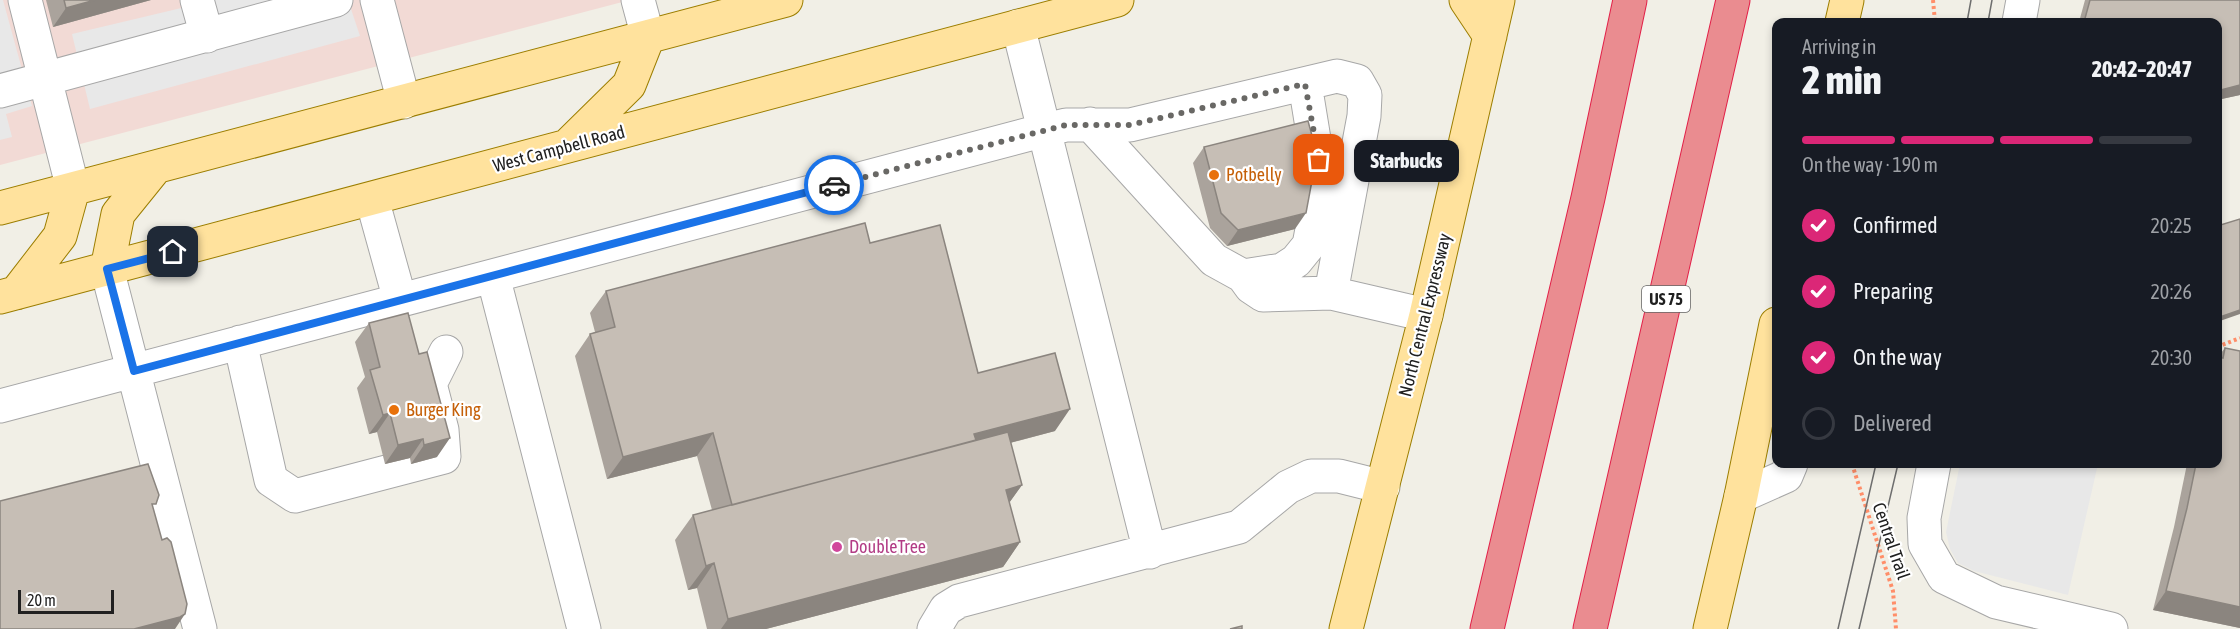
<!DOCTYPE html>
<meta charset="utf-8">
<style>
:root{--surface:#171b24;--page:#20242c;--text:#f1f3f6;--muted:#9ea1a6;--line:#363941;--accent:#db2777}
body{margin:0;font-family:"Asap Condensed",sans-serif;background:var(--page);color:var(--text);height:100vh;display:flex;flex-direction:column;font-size:22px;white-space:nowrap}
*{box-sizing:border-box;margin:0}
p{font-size:20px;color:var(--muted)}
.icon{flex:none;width:33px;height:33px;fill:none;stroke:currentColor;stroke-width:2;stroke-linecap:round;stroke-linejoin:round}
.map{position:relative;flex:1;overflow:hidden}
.sheet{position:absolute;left:1772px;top:18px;width:450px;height:450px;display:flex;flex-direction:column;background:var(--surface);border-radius:12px;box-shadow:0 3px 9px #0003}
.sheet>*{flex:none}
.scale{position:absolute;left:18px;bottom:15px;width:96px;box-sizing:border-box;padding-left:6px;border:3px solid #202020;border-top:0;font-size:16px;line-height:21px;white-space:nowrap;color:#202020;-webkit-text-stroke:4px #fff;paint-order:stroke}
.pin{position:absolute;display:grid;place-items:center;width:51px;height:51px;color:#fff;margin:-26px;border-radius:12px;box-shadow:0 3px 9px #0006}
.courier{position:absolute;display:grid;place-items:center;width:60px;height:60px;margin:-30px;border:4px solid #1a73e8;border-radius:50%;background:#fff;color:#222;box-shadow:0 2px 8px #0007}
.bubble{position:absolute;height:42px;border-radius:12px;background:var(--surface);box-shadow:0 3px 9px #0003;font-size:20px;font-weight:800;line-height:42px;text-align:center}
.overview em{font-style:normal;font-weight:800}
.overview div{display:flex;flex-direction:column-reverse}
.overview{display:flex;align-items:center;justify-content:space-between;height:102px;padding:0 30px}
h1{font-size:39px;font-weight:800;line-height:45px}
.bar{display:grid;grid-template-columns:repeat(4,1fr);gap:9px 6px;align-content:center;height:72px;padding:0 30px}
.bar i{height:8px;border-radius:4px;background:var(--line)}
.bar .current{background:var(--accent)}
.bar p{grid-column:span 4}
ol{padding:0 30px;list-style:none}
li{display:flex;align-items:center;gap:18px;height:66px}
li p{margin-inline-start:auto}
li .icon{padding:6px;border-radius:50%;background:var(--accent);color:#fff;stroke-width:4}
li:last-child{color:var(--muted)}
li i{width:33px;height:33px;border:3px solid var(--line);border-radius:50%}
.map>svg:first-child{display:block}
</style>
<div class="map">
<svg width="2240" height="629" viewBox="0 0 2240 629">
<rect width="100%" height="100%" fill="#f1efe6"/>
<path fill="#f2dad5" d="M0,0H630L0,165Z"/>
<path fill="#e8e8e8" d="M0,0H3L32,106L6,114L12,137L0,140Z
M215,0H348L360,36L90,109L72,34Z
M1960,464H2098L2068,595L1974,571L1958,563L1950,549L1946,532Z"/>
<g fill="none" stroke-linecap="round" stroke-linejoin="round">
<defs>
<path id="minor" d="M25,0L73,189
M197,0L207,36
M377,0L404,102
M638,0L648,37
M2019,22L2023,0
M1018,26L1150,552
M0,91L336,0
M1090,124L1214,260L1243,276L1282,270L1296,261L1309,245L1321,182L1305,84
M372,199L400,300
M107,269L200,629
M493,276L584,629
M1243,276L1251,287L1263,295L1331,293
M240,342L271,480L295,496L444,457L442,430L430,384L446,352
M0,406L1045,130L1066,125H1130L1337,76L1357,81L1365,95L1364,116L1331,293L1426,315
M1934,464L1924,518L1925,544L1944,577L1996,602L2111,629
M1741,496L1786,476L1791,464
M934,629L946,609L959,601L1239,527L1288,487L1311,476H1339L1383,487"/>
<path id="major" d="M1466,0L1490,36
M1842,22L1847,0
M567,146L629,85L648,37
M0,208L786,0
M107,269L118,214L156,167
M16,293L60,236L73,189
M0,297L1117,0
M1346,629L1426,315L1498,0
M1710,629L1741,496L1776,324"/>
<path id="highway" d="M1487,629L1588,198L1630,0
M1590,629L1733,0"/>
</defs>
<use href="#minor" stroke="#a7a7a7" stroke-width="35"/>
<use href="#major" stroke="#9c7e00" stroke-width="35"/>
<use href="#highway" stroke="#e22048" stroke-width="35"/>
<path stroke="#ff8e69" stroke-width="4" stroke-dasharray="3 3" stroke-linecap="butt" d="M1933,0L1935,22
M2217,347L2240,338
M1852,464L1893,591L1896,629"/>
<use href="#minor" stroke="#fff" stroke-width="33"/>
<use href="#major" stroke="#ffe29d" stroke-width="33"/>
<use href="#highway" stroke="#ea8c90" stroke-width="33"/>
<path stroke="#6e6e6e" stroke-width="1.5" d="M1967,22L1971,0
M1988,22L1992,0
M1838,629L1876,464
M1859,629L1898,464"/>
</g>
<path fill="#aaa39c" d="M46,0H151L53,27Z
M2085,0H2240V95L2217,100V22H2079Z
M1204,147L1295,229L1227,246L1210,228L1193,163Z
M870,243L978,373L1055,431L1010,443L1022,485L1009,503L1020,542L1003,567L766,629H707L697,588L688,590L675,540L693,515L712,510L697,456L607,479L575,356L590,334L595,332L590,313L606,291Z
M369,323L437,457L411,464L410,458L385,464L377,432L369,434L357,388L365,377L355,342Z
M2225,348L2240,351V628L2153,610L2174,527L2187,464H2217V358Z"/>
<path fill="#8b857f" d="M95,0H151L53,27L66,8Z
M2240,85V95L2217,100V91Z
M1306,213L1295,229L1227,246L1238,230Z
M2240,310V314L2217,322V318Z
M1070,409L1055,431L968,454L974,434Z
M390,413L377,432L369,434L383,415Z
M713,433L697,456L607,479L623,457Z
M450,438L437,457L411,464L424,445Z
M423,439L410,458L385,464L398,445Z
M1022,485L1004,510L1006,490Z
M1020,542L1003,567L766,629H721L728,619Z
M714,563L697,588L688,590L706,566Z
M2166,591L2240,607V628L2153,610Z
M185,614L175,629H134Z"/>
<path fill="#c6beb5" stroke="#8b857f" stroke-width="1.5" d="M64,0H95L66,8Z
M2090,0H2240V85L2217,91V22H2084Z
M1308,121L1317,154L1306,213L1238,230L1221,213L1204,147Z
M2240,219V310L2217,318V226Z
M865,223L870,243L940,225L978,373L1055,353L1070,409L974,434L976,440L732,505L713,433L623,457L590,334L615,327L606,291Z
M408,313L419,354L427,352L450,438L424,445L423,439L398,445L390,413L383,415L370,370L380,367L369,323Z
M2225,348L2240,351V607L2166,591L2187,508L2196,464H2217V362L2218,357L2223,358Z
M1008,432L1022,485L1006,490L1020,542L728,619L714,563L706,566L693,515Z
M148,464L159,495L156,504H152L162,540L167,538L171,542L187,604L185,614L180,617L134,629H0V501Z
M1242,626V629H1230Z"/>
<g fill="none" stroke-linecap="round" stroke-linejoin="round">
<path stroke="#696865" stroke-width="6" stroke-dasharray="0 10.8" d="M834,185L1066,125H1130L1305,84L1319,160"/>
<path stroke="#1a73e8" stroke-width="8" d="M173,252L107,269L134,371L834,185"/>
</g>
<g fill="#e8710a" stroke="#fff" stroke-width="2">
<circle cx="1214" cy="175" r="6"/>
<circle cx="394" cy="410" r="6"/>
</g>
<circle fill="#d1479c" stroke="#fff" stroke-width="2" cx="837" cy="547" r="6"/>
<g text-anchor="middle" stroke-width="4.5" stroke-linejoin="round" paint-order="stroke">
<rect fill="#fff" stroke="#636363" stroke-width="1.5" x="1642" y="286" width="48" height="26" rx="4.5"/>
<g font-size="16" font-weight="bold" fill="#202020">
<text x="1666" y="305">US 75</text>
</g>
<g font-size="18" fill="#202020" stroke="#fff">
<text transform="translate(559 149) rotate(-15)" y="6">West Campbell Road</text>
<text transform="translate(1425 315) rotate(-76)" y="6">North Central Expressway</text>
<text transform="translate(1891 541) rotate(71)" y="6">Central Trail</text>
</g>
<g font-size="18" fill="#c56008" stroke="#fff" text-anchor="start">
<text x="1226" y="181">Potbelly</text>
<text x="406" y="416">Burger King</text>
</g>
<g font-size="18" fill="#b23c85" stroke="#fff" text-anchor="start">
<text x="849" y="553">DoubleTree</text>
</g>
</g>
</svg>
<div class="scale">20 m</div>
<div class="pin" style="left:1319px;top:160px;background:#ea580c"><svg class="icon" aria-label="bag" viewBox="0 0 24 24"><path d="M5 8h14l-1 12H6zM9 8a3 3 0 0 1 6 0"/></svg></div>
<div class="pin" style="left:173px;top:252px;background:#1f2937"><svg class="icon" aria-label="home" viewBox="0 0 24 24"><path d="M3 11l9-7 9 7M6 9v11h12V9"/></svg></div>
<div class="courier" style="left:834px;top:185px"><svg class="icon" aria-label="car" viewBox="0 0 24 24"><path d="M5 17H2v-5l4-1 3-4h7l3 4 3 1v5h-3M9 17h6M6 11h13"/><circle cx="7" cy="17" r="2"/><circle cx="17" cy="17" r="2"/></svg></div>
<div class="bubble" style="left:1354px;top:140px;width:105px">Starbucks</div>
<section class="sheet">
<div class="overview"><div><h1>2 min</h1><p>Arriving in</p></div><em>20:42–20:47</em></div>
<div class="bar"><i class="current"></i><i class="current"></i><i class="current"></i><i></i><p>On the way · 190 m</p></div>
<ol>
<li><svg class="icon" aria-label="check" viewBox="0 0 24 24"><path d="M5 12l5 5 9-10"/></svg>Confirmed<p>20:25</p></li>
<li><svg class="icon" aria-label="check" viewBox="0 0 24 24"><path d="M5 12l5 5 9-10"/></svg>Preparing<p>20:26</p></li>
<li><svg class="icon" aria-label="check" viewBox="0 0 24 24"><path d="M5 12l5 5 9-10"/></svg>On the way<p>20:30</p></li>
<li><i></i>Delivered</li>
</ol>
</section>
</div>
